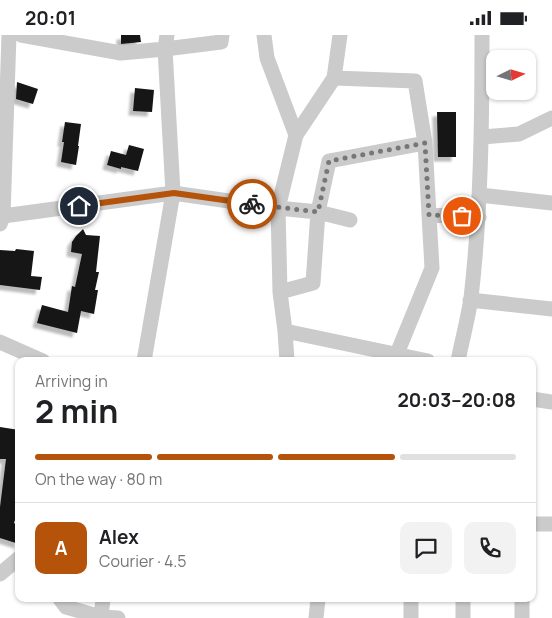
<!DOCTYPE html>
<meta charset="utf-8">
<style>
:root{--surface:#fff;--page:#f2f2f2;--text:#202124;--muted:#757577;--line:#e0e0e0;--accent:#b45309}
body{margin:0;font-family:Manrope,sans-serif;background:var(--page);color:var(--text);height:100vh;display:flex;flex-direction:column;font-size:19px;white-space:nowrap}
*{box-sizing:border-box;margin:0}
p{font-size:16px;color:var(--muted)}
.icon{flex:none;width:28px;height:28px;fill:none;stroke:currentColor;stroke-width:2;stroke-linecap:round;stroke-linejoin:round}
.map{position:relative;flex:1;overflow:hidden}
.details{position:absolute;left:15px;top:322px;width:521px;height:245px;display:flex;flex-direction:column;background:var(--surface);border-radius:10px;box-shadow:0 1px 4px #0004}
.details>*{flex:none}
.needle{width:32px;rotate:85deg}
.buttons{position:absolute;left:486px;top:15px;display:grid;gap:10px}
.buttons a{display:grid;place-items:center;width:50px;height:50px;border-radius:10px;background:var(--surface);box-shadow:0 1px 4px #0004;font-size:25px}
.pin{position:absolute;display:grid;place-items:center;width:42px;height:42px;color:#fff;margin:-21px;border:2px solid #fff;border-radius:50%;box-shadow:0 1px 5px #0007}
.courier{position:absolute;display:grid;place-items:center;width:50px;height:50px;margin:-25px;border:4px solid #b45309;border-radius:50%;background:#fff;color:#222;box-shadow:0 1px 6px #0007}
.headline em{font-style:normal;font-weight:700}
.headline div{display:flex;flex-direction:column-reverse}
.headline{display:flex;align-items:center;justify-content:space-between;height:85px;padding:0 20px}
h1{font-size:32px;font-weight:700;line-height:38px}
.bar{display:grid;grid-template-columns:repeat(4,1fr);gap:8px 5px;align-content:center;height:60px;padding:0 20px}
.bar i{height:6px;border-radius:4px;background:var(--line)}
.bar .on{background:var(--accent)}
.bar p{grid-column:span 4}
.line{display:flex;align-items:center;gap:12px;padding:0 20px;border-top:1px solid var(--line)}
.line div{flex:1}
.round{display:grid;place-items:center;flex:none;width:52px;height:52px;border-radius:10px;background:var(--page)}
.status{display:flex;justify-content:space-between;align-items:center;height:35px;padding:0 25px;background:var(--surface);direction:ltr}
.status svg{height:14px;fill:currentColor}
.map>svg:first-child{display:block}
</style>
<div class="status"><b>20:01</b><svg viewBox="0 0 49 12"><path d="M0 12V9h3v3zM5 12V6h3v6zM10 12V3h3v9zM15 12V0h3v12zM26 1h20v11H26zM47 4h2v5h-2z"/></svg></div>
<div class="map">
<svg width="552" height="583" viewBox="0 0 552 583">
<defs>
<filter id="shadow"><feDropShadow dx="-4.5" dy="4.5" stdDeviation="1" flood-color="#0004"/></filter>
</defs>
<rect width="100%" height="100%" fill="#fff"/>
<path fill="#151515" filter="url(#shadow)" d="M121,0H140L141,7L121,9Z
M17,47L38,54L33,69L16,64Z
M135,53L154,55L152,77L133,76Z
M437,77H456V122H438Z
M65,87L81,89L78,111H79L76,130L61,127L64,107H62Z
M129,110L144,114L138,136L121,132V134L107,130L111,116L126,120Z
M83,194L86,200L100,201L96,237H99L95,255H98L94,279L81,276L77,298L37,288L42,270L68,277L72,251L75,252L82,219L71,217L72,207L76,201Z
M16,214L34,216L31,241L42,242L40,255L0,250V215L15,216Z
M0,392L19,395V473L14,488L19,491V509L0,503V472L6,424H0Z"/>
<g fill="none" stroke-linecap="round" stroke-linejoin="round">
<path stroke="#cbcbcb" stroke-width="15" d="M21,0L121,18L165,14L221,7L222,0
M264,0L267,23L296,100
M334,43L415,46L425,108L432,233L394,326
M482,102L519,99L552,83
M480,160L552,168
M429,180L479,182
M3,181L173,158L278,173L318,177L350,185
M0,189L3,181L9,0
M280,257L313,248L318,177L329,126L425,108
M470,265L552,274
M285,296L428,326
M0,307L43,326
M144,326L173,158L165,14L167,0
M287,326L285,296L280,257L278,173L296,100L334,43L340,0
M458,326C462,305 468,284 471,263C481,175 482,88 482,0
M532,364L552,367
M532,489H552
M0,539L19,523
M60,564L66,572L101,582V583
M103,564L101,582L118,583
M411,564V583
M463,564V583
M522,564V583
M316,583L318,564"/>
</g>
<g fill="none" stroke-linecap="round" stroke-linejoin="round">
<path stroke="#777" stroke-width="5" stroke-dasharray="0 9" d="M252,169L318,177L329,126L425,108L429,180L462,181"/>
<path stroke="#b45309" stroke-width="6" d="M79,171L174,158L252,169"/>
</g>
</svg>
<div class="buttons">
<a><svg class="needle" viewBox="-14 -14 28 28"><path d="M0-13l5 13h-10z" fill="#e53935"/><path d="M0 13l5-13h-10z" fill="#757577"/></svg></a>
</div>
<div class="pin" style="left:462px;top:181px;background:#ea580c"><svg class="icon" aria-label="bag" viewBox="0 0 24 24"><path d="M5 8h14l-1 12H6zM9 8a3 3 0 0 1 6 0"/></svg></div>
<div class="pin" style="left:79px;top:171px;background:#1f2937"><svg class="icon" aria-label="home" viewBox="0 0 24 24"><path d="M3 11l9-7 9 7M6 9v11h12V9"/></svg></div>
<div class="courier" style="left:252px;top:169px"><svg class="icon" aria-label="bike" viewBox="0 0 24 24"><circle cx="6" cy="16" r="4"/><circle cx="18" cy="16" r="4"/><path d="M6 16l4-8h5l3 8M10 8l3 8H6M13 5h3"/></svg></div>
<section class="details">
<div class="headline"><div><h1>2 min</h1><p>Arriving in</p></div><em>20:03–20:08</em></div>
<div class="bar"><i class="on"></i><i class="on"></i><i class="on"></i><i></i><p>On the way · 80 m</p></div>
<div class="line" style="height:90px"><b class="round" style="background:var(--accent);color:#fff">A</b><div><b>Alex</b><p>Courier · 4.5</p></div><a class="round"><svg class="icon" aria-label="chat" viewBox="0 0 24 24"><path d="M4 5h16v11H9l-5 4z"/></svg></a><a class="round"><svg class="icon" aria-label="phone" viewBox="0 0 24 24"><path d="M5 4h4l2 5-3 2q2 4 5 5l2-3 5 2v4C11 20 4 13 5 4z"/></svg></a></div>
</section>
</div>
